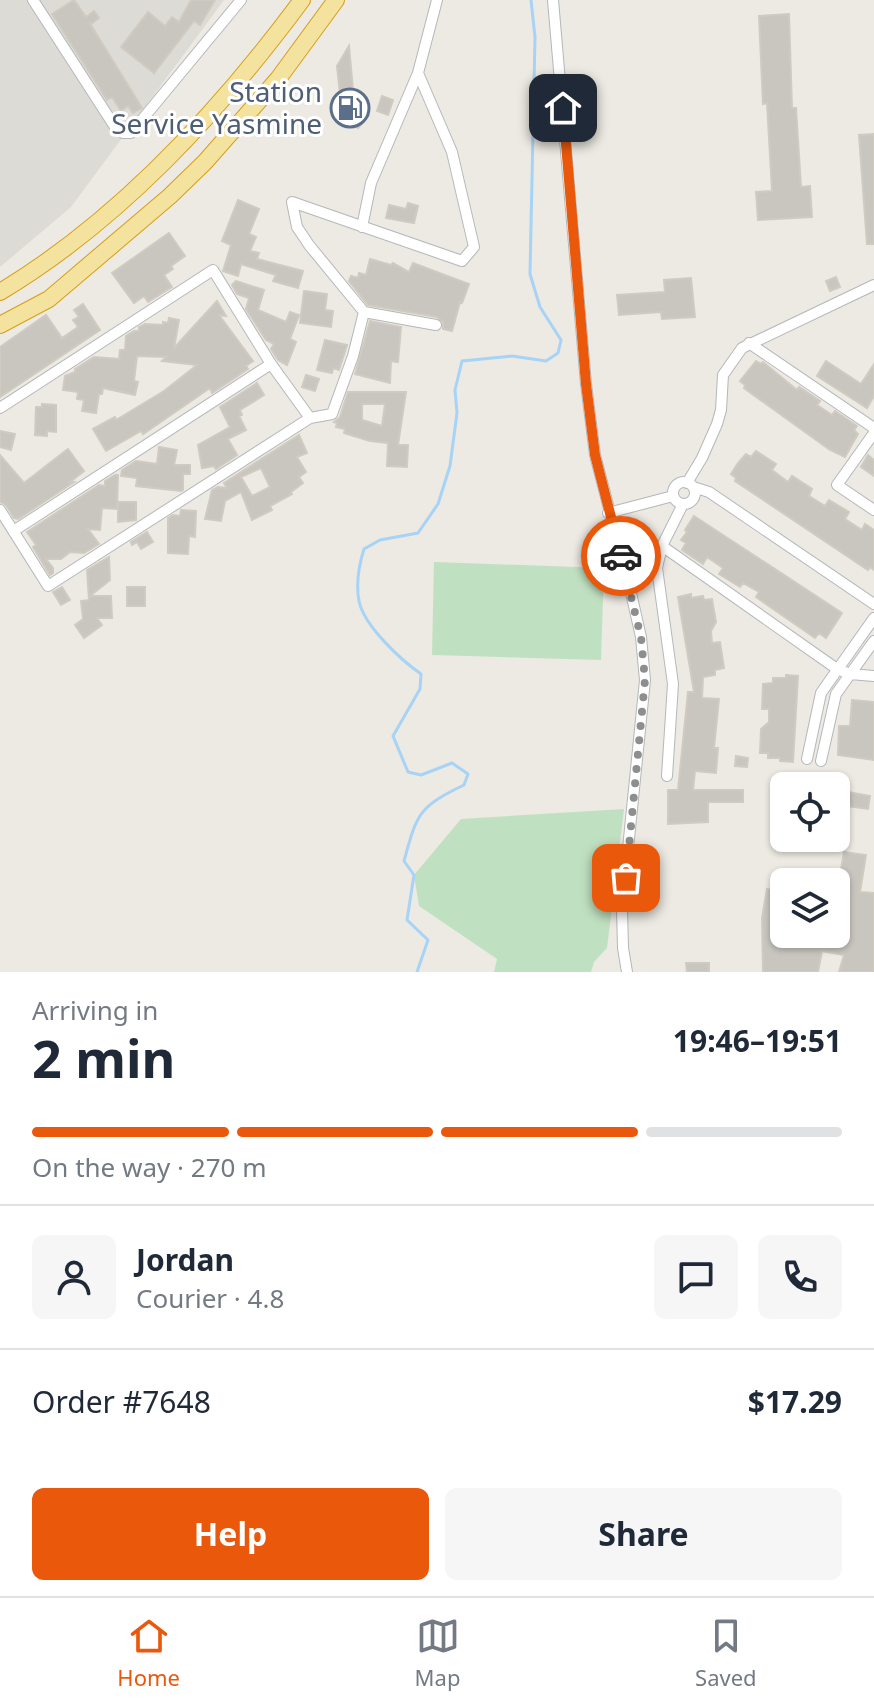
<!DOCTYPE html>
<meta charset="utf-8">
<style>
:root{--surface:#fff;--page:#f6f6f7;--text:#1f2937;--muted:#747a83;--line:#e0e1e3;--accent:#ea580c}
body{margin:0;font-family:"Noto Sans",sans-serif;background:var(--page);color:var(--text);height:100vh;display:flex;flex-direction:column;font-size:30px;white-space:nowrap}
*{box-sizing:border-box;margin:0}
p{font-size:26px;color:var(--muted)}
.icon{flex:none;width:44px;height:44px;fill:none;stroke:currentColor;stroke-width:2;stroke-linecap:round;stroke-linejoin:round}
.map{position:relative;height:972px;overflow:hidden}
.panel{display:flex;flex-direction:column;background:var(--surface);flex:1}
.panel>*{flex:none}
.controls{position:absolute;left:770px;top:772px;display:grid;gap:16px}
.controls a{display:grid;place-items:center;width:80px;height:80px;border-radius:12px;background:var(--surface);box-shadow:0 2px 6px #0004;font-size:40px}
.pin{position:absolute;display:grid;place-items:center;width:68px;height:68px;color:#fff;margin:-34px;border-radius:16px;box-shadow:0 4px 12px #0006}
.courier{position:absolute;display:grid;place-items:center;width:80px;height:80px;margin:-40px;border:6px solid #ea580c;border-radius:50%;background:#fff;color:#222;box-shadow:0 2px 10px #0007}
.head em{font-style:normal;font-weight:700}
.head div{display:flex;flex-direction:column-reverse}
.head{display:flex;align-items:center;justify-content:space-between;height:136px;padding:0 32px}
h1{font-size:52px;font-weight:700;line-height:60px}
.bar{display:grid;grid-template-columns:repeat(4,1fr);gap:12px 8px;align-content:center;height:96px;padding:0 32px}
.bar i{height:10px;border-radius:6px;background:var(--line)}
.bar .active{background:var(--accent)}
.bar p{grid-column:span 4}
.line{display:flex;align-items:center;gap:20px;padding:0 32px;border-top:2px solid var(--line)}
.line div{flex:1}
.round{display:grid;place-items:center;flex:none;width:84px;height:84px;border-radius:12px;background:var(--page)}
.action{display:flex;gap:16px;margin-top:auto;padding:16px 32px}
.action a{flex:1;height:92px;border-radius:12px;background:var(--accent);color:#fff;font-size:32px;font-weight:700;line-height:92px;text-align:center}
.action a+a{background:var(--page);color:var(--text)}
.menu{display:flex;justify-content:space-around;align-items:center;height:112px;border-top:2px solid var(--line);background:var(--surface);font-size:22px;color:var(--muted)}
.menu a{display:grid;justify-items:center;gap:4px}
.menu .active{color:var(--accent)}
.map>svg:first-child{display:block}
</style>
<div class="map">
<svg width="874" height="972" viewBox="0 0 874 972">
<rect width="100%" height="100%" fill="#eceae2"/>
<path fill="#dddbd6" d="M0,0H224L71,207L0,267Z"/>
<path fill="#c0e1c1" d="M434,562L604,568L601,660L432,655Z
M624,809L607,948L594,962L591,972H494L497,959L419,906L414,875L461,819Z"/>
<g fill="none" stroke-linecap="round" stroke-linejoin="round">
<path stroke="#a7d3f6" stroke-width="3" d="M417,972L428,940L407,920L414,875L404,861C417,814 418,807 464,785L468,774L452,763L421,775L408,772L393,736L420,689L421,674C401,660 364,626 359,601C356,585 359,565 364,549L380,540L418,533L438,504L450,466L457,413L455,390L462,361L512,356L546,361L558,353L561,340L540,307L530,274L535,37L531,0"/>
</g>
<path fill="#c9c6c0" stroke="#d0cbc1" stroke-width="2" fill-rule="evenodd" d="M74,0L86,17L94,11L99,18L91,24L89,22L142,108L133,113L128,106L121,111L112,97L107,100L52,14Z
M191,0H215L200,25L194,21L154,73L121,47L148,12L165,26L172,17L179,22Z
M789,14L792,108H796L801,187L810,186L812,217L758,220L756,192L772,191L767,103L763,104L759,16Z
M349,46L354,101L369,115L358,128L342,113L337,66Z
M382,96L393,100L388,115L377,111Z
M874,134V244H867L859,135Z
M238,200L259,209L249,234L256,237L250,251L259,253L257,259L303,271L298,288L273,281L276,275L241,264L238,276L223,271L231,245L222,241Z
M408,203L418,206L414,223L386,218L389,205L406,209Z
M169,233L185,256L171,266L173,269L164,275L172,287L148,302L144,296L134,303L112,273Z
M370,259L391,265L393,263L409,272L413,263L469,284L462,303L460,302L452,331L443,329V322L437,317L368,305L349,281L351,276L358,278L359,273L366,275Z
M836,277L840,287L830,291L826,281Z
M691,278L695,317L662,319L661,312L619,315L617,295L665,292L664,280Z
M236,281L264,290L258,310L286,322L290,312L299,315L290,339L296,342L287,365L278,360L271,349L274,344L266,340L246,309L249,298L237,294L232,285Z
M304,291L327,294L325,310L333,311L331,327L300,323Z
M217,301L226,316L219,315L253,361L246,366L248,369L212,393L210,388L143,434L141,431L106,451L93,429L115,417L116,420L164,391L197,365L162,361L166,357L137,356L134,381L138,382L135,395L103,388L102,394H99L96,413L82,411L84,400L77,399L78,392L63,390L65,376L75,372V369L94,357L119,359L120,350H125L126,336L134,331H139V327L145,324L163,325V322L168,323L169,318L179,320L174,348Z
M83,304L100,330L0,397V347L46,315L62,338L78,327L73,320L79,317L74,310Z
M370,321L401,327L398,362L391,361L390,383L355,374Z
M325,340L347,345L339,370L333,368L332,373L317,370Z
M756,361L761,364L763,362L797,390L799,387L820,401L817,405L832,415L835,411L857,426L854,430L858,434L845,457L830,450L744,388L745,385L740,381Z
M826,361L861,384L874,364V396L867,408L817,376Z
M306,375L319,379L315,391L302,387Z
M257,383L264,395L240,410L242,415L239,416L246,430L228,439L237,455L216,469L214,466L202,468L198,445L230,427L220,407Z
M348,392H406L398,445H408L407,467L387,466L388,443L370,441L344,433L345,429L336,427L337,423L334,422L340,417ZM362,404H385L382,426L362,420Z
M42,404L56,405V432L47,431V436L35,435L36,407H42Z
M0,431L15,434L11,450L0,447Z
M299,435L307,453L297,457L306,472L299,477L303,483L291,492L292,494L270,506L272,510L252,520L241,492L225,501L221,521L205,519L212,490L218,487L227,488L224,483ZM261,468L270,487L252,496L241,477Z
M159,447L177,450L174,465H190V474H183V490L181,491L136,486L137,478L121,476L122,470L136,461L157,464Z
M68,449L84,471L70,482H74L18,519L14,518L6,505L0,502V455L24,483Z
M756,451L776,464L772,470L788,482L792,476L812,489L809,496L825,506L829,500L849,512L845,519L862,530L865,524L874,530V570L870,567L868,570L735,481L736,478L731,474L738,463L746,454L751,457Z
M868,455L874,460V476L861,467Z
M115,475H118L117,509L102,508L100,530L88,529L99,544L84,553L70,552L61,559H46L53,568V573L50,575L33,547L36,545L27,532L99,485L105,486V481Z
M118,502H136V520L118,522Z
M181,510L196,511L195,537L189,536L188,554L168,553V518L173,515L180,516Z
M694,516L842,613L826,638L819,633L815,638L756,597L759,592L743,583L740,587L719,574L723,568L707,557L703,564L682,550L686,543L681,540L687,532L685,530Z
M147,532L153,542L141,549L137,542L132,545L131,542Z
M109,557L110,580L90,596H111L112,618H97L102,625L84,638L75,625L83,619L81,601L89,600L87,570Z
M62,587L70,600L61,605L53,592Z
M127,587H145V606H127Z
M691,594V598L703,596L704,600L712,599L716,622L711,631L712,643L720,642L724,668L715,670V675L703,677L702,698L719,699L714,748H718L716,773L695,771L693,790H743V802H708V822L668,824V790H678L688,692H694L678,597Z
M786,675L798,676L793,762L780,761V758H768V753H760L761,729L769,722V709H762L763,684L773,683V678H786Z
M852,700L874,702V760L838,755L839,726H850Z
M736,756L748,758L747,767L735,766Z
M848,792L870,796L868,809L846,806Z
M844,852L866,855L860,892L874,893V972H839L844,955L822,951L818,972H763L762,918L767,889L784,892V934H838L839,880Z
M686,963H709V972H687Z"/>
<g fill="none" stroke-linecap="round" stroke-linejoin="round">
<defs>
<path id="minor" d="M33,0L115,127L123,133H131L241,0
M553,0L586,384L595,455L631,593L641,637L645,680L622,908L623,948L627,972
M418,73L452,152L474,247L462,261L292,202L297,227L309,245L364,312L436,325
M362,227L371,183L418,73L437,0
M749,343L874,428
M0,408L213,270L271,364L310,418
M874,433L837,485L874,510
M673 493a11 11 0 1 1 22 0a11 11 0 1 1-22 0Z
M687,483L702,458L717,424L721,410L723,375L742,348L874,285
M693,487L709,492L874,604
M0,510L48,586L310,418L332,414L353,356L364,312
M608,513L673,496
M15,530L271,364
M662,546L837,669L850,674L874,676
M807,759L821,693L874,618
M821,761L836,694L874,641
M667,776L673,684L657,568L662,546L683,504"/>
<path id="trunk" d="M0,292C120,220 219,112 302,0
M0,325L49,299L170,196L205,162L278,79L336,0"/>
</defs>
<use href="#minor" stroke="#b4b7bb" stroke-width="12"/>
<use href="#trunk" stroke="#d79d16" stroke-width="18"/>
<use href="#minor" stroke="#fff" stroke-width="10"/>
<use href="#trunk" stroke="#f4e39f" stroke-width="16"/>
</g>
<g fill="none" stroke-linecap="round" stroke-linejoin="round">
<path stroke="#8d8e8e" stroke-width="8" stroke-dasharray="0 14.4" d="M621,556L641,637L645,680L626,878"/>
<path stroke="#ea580c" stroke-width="10" d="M563,108L586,384L595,455L621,556"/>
</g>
<defs>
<symbol id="fuel-ring" viewBox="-11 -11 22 22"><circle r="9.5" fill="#fff" stroke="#5c6f8a" stroke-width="1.5"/><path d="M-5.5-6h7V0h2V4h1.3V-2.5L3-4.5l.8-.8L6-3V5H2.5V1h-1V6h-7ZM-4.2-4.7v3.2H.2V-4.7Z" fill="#5c6f8a"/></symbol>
</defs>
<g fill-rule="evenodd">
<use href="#fuel-ring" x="328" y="86" width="44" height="44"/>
</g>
<g text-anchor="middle" stroke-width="6" stroke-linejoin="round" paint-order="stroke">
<g font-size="28" fill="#4e5e75" stroke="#fff" text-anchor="end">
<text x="322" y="102">Station<tspan x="322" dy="32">Service Yasmine</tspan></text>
</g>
</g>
</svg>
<div class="controls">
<a><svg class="icon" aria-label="locate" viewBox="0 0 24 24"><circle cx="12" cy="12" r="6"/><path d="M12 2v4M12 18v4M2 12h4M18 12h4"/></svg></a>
<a><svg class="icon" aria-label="layers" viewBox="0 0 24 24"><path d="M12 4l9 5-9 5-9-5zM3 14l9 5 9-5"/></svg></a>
</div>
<div class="pin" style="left:626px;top:878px;background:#ea580c"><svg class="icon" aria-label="bag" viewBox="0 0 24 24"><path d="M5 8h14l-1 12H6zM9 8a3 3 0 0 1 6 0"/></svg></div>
<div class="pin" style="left:563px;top:108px;background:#1f2937"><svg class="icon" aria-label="home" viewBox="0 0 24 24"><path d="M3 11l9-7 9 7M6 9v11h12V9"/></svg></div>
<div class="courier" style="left:621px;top:556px"><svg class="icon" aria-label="car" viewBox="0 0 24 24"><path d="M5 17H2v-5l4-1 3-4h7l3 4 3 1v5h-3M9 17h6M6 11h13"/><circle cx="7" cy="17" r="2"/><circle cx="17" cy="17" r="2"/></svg></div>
</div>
<section class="panel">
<div class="head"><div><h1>2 min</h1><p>Arriving in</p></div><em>19:46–19:51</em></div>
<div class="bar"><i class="active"></i><i class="active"></i><i class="active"></i><i></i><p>On the way · 270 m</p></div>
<div class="line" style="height:144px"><a class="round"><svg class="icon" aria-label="person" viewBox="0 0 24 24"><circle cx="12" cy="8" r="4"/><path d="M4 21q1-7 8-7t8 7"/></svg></a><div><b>Jordan</b><p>Courier · 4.8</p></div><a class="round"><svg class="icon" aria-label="chat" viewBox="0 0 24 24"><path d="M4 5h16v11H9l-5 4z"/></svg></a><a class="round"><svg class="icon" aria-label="phone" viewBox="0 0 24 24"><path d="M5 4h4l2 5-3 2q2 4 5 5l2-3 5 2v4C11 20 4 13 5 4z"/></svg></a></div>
<div class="line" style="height:104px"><div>Order #7648</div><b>$17.29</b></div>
<div class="action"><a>Help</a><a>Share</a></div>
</section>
<nav class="menu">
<a class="active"><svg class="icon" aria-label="home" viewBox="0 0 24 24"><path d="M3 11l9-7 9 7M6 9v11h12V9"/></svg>Home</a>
<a><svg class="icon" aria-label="map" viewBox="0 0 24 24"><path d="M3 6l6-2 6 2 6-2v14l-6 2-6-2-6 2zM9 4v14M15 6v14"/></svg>Map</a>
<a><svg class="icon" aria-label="saved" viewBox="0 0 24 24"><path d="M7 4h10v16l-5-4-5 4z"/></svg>Saved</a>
</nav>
